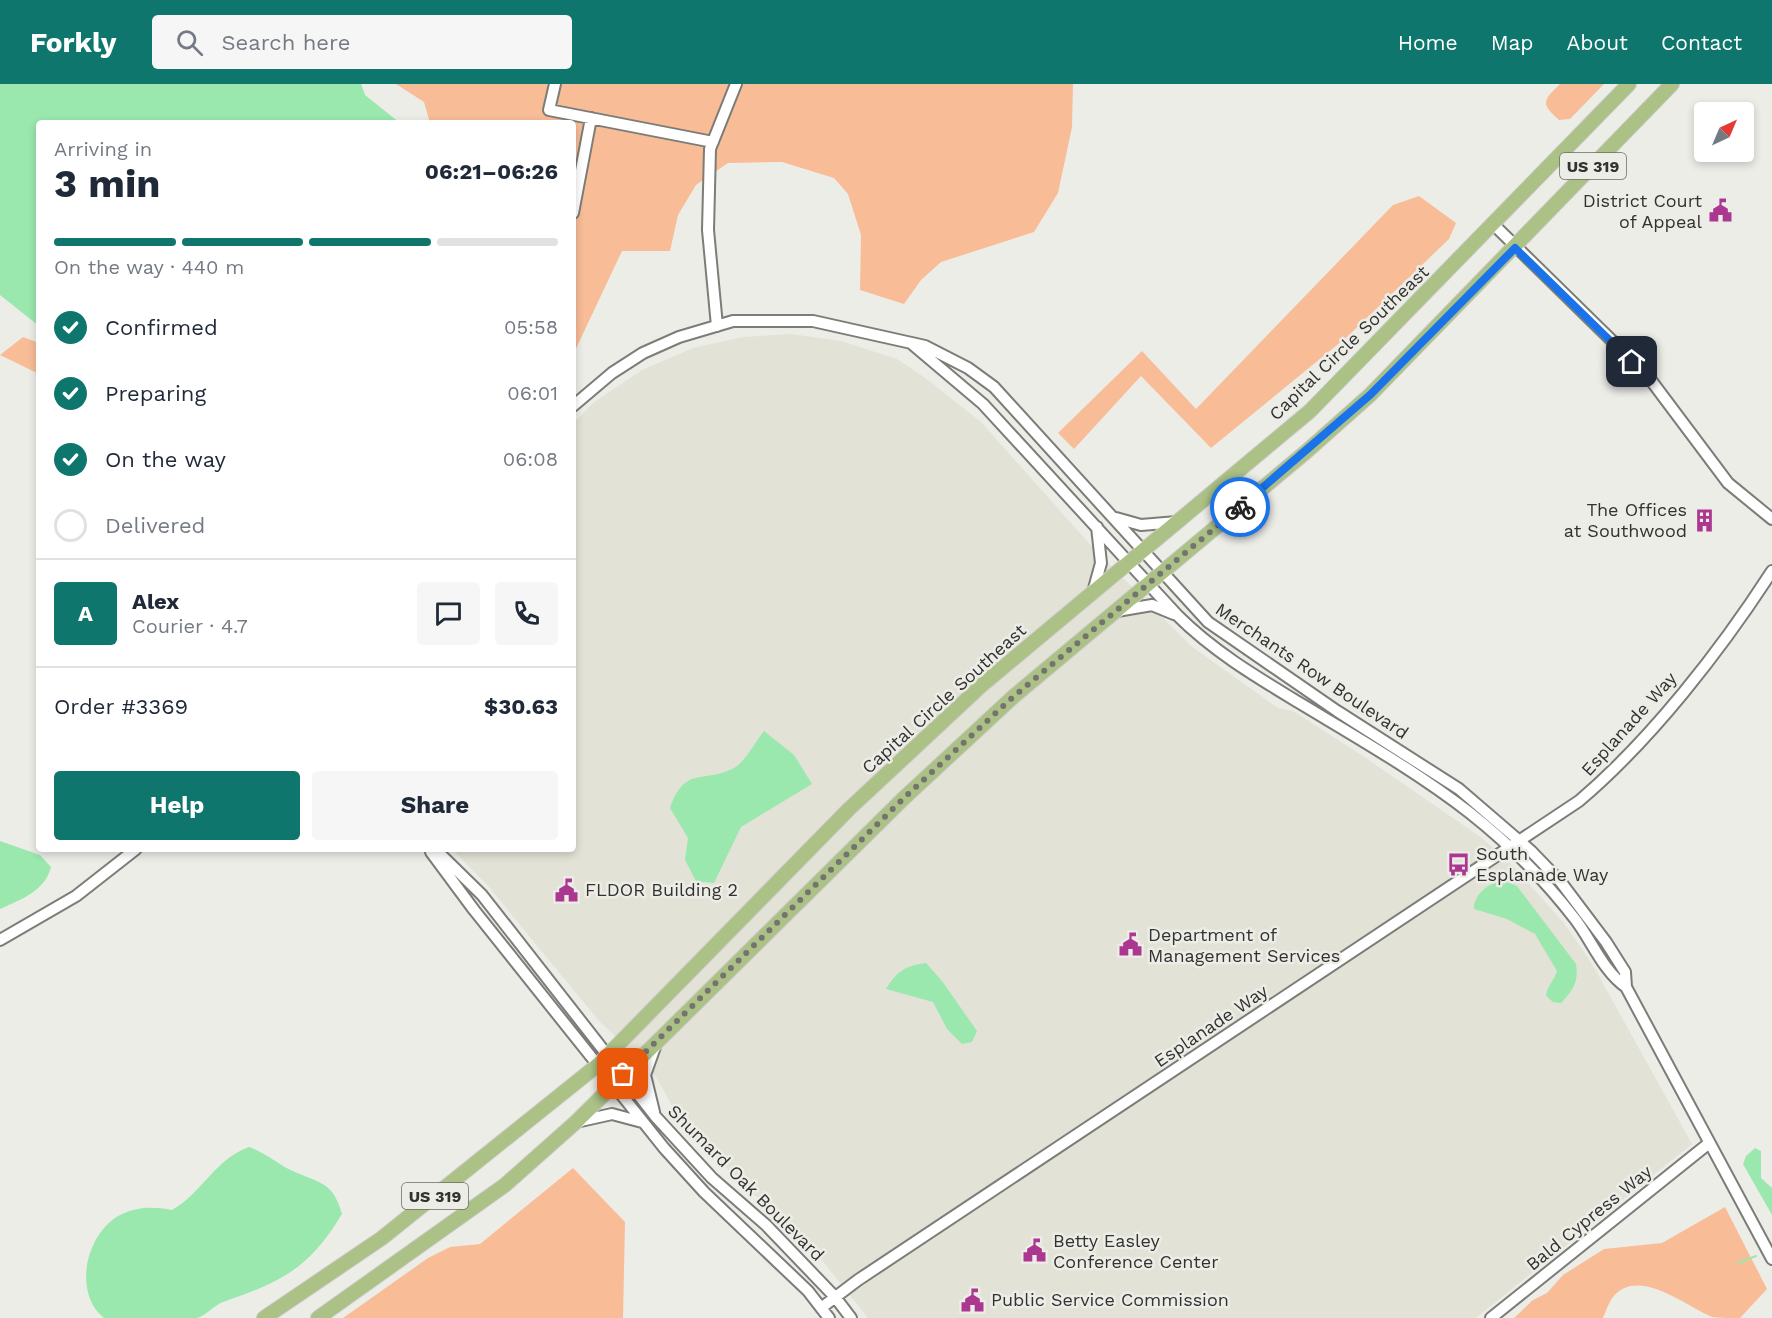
<!DOCTYPE html>
<meta charset="utf-8">
<style>
:root{--surface:#fff;--page:#f6f6f7;--text:#1f2937;--muted:#747a83;--line:#e0e1e3;--accent:#0f766e}
body{margin:0;font-family:"Work Sans",sans-serif;background:var(--page);color:var(--text);height:100vh;display:flex;flex-direction:column;font-size:22px;white-space:nowrap}
*{box-sizing:border-box;margin:0}
p{font-size:20px;color:var(--muted)}
.icon{flex:none;width:33px;height:33px;fill:none;stroke:currentColor;stroke-width:2;stroke-linecap:round;stroke-linejoin:round}
.map{position:relative;flex:1;overflow:hidden}
.details{position:absolute;left:36px;top:36px;width:540px;height:732px;display:flex;flex-direction:column;background:var(--surface);border-radius:6px;box-shadow:0 3px 9px #0003}
.details>*{flex:none}
.needle{width:39px;rotate:44deg}
.buttons{position:absolute;left:1694px;top:18px;display:grid;gap:12px}
.buttons a{display:grid;place-items:center;width:60px;height:60px;border-radius:6px;background:var(--surface);box-shadow:0 3px 9px #0003;font-size:30px}
.pin{position:absolute;display:grid;place-items:center;width:51px;height:51px;color:#fff;margin:-26px;border-radius:12px;box-shadow:0 3px 9px #0006}
.courier{position:absolute;display:grid;place-items:center;width:60px;height:60px;margin:-30px;border:4px solid #1a73e8;border-radius:50%;background:#fff;color:#222;box-shadow:0 2px 8px #0007}
.head em{font-style:normal;font-weight:700}
.head div{display:flex;flex-direction:column-reverse}
.head{display:flex;align-items:center;justify-content:space-between;height:102px;padding:0 18px}
h1{font-size:39px;font-weight:700;line-height:45px}
.bar{display:grid;grid-template-columns:repeat(4,1fr);gap:9px 6px;align-content:center;height:72px;padding:0 18px}
.bar i{height:8px;border-radius:4px;background:var(--line)}
.bar .active{background:var(--accent)}
.bar p{grid-column:span 4}
.line{display:flex;align-items:center;gap:15px;padding:0 18px;border-top:2px solid var(--line)}
.line div{flex:1}
.round{display:grid;place-items:center;flex:none;width:63px;height:63px;border-radius:6px;background:var(--page)}
ol{padding:0 18px;list-style:none}
li{display:flex;align-items:center;gap:18px;height:66px}
li p{margin-inline-start:auto}
li .icon{padding:6px;border-radius:50%;background:var(--accent);color:#fff;stroke-width:4}
li:last-child{color:var(--muted)}
li i{width:33px;height:33px;border:3px solid var(--line);border-radius:50%}
.primary-button{display:flex;gap:12px;margin-top:auto;padding:12px 18px}
.primary-button a{flex:1;height:69px;border-radius:6px;background:var(--accent);color:#fff;font-size:24px;font-weight:700;line-height:69px;text-align:center}
.primary-button a+a{background:var(--page);color:var(--text)}
header{display:flex;align-items:center;gap:36px;box-sizing:border-box;height:84px;padding:0 30px;background:var(--accent);color:#fff}
header strong{font-size:28px}
nav{display:flex;gap:33px;margin-inline-start:auto;font-size:21px}
.search{width:420px;height:54px;background:var(--page);display:flex;align-items:center;gap:15px;box-sizing:border-box;padding:0 21px;border-radius:6px;color:var(--muted);font-size:22px}
.map>svg:first-child{display:block}
</style>
<header>
<strong>Forkly</strong>
<div class="search"><svg class="icon" aria-label="search" viewBox="0 0 24 24"><circle cx="10" cy="10" r="6"/><path d="M15 15l6 6"/></svg>Search here</div>
<nav><a>Home</a><a>Map</a><a>About</a><a>Contact</a></nav>
</header>
<div class="map">
<svg width="1772" height="1234" viewBox="0 0 1772 1234">
<rect width="100%" height="100%" fill="#edede8"/>
<path fill="#e3e2d6" d="M791,250L841,257L897,275L924,293L981,338L1096,467L1191,562L1278,624L1293,627L1363,672L1482,754L1513,782L1564,839L1591,878L1692,1060L1476,1234H868L818,1171L705,1064L676,1029L654,989L599,937L489,803L452,765H573V340L593,319L642,286L693,264L743,253Z"/>
<path fill="#f8bc97" d="M396,0H1073L1072,43L1058,109L1034,148L941,178L921,196L904,220L860,206L861,151L848,110L834,94L782,78L728,79L696,101L678,131L670,167H622L573,271V39H430L424,18Z
M1560,0H1604L1570,35L1559,36C1540,19 1543,17 1560,0Z
M1419,112L1456,139L1449,155L1348,252L1211,364L1141,292L1074,365L1058,349L1142,267L1196,325L1393,121Z
M23,253L39,259V290L0,271Z
M573,1084L625,1138L623,1234H343L428,1174L450,1163L480,1160Z
M1725,1123L1767,1205L1740,1234C1732,1234 1719,1234 1712,1233C1687,1223 1638,1182 1613,1213C1609,1218 1606,1227 1603,1234H1514L1533,1216L1547,1209L1563,1191L1604,1165L1662,1159Z"/>
<path fill="#9ae8ae" d="M0,0H361L365,11L400,39H39V242L0,211Z
M764,647L794,671L812,700L741,743L714,799L696,797L685,776L688,754L670,724C685,681 703,700 734,684C745,678 756,657 764,647Z
M0,757L40,771L51,783C45,807 22,815 0,825Z
M1504,797L1517,802L1576,880C1579,898 1573,906 1561,919L1553,918L1546,912C1547,902 1554,897 1557,887L1535,850L1507,835L1474,825C1474,810 1489,798 1504,797Z
M926,879L942,897L977,947L972,958L962,960L947,945L933,918L886,905C897,887 905,882 926,879Z
M249,1063C269,1070 278,1081 295,1088C323,1100 333,1099 342,1130C309,1185 281,1198 223,1218C214,1221 205,1233 196,1234C167,1234 133,1234 104,1234C72,1209 86,1147 122,1130C140,1122 154,1123 172,1126C202,1109 215,1075 249,1063Z
M1755,1064L1761,1067V1094L1772,1104V1131L1743,1080L1746,1072Z"/>
<g fill="none" stroke-linecap="round" stroke-linejoin="round">
<path stroke="#9ae8ae" stroke-width="2" d="M1738,1179L1756,1172"/>
<defs>
<path id="minor" d="M555,0L549,26L713,58
M573,129L591,34
M1493,140L1647,291L1728,399L1772,435
M717,242L708,146L710,65L736,0
M912,260L983,320L1177,531C1213,567 1255,592 1298,618C1356,653 1416,687 1470,729C1508,759 1545,796 1575,835C1592,857 1603,887 1626,903
M573,322L612,289L643,269L679,253L733,237H813L925,262L968,284L994,303L1208,538L1337,627L1459,705L1531,767L1560,797L1606,858L1625,888L1626,903L1772,1175
M1116,434L1141,441L1177,438
M1093,508L1101,479L1097,443
M1117,527L1152,521L1174,530
M435,765L482,811L655,1032L712,1094L766,1141L835,1213L851,1234
M431,768L474,826L664,1064L704,1108L808,1207L829,1234
M0,856L76,812L136,765
M654,1028L645,991L655,963
M576,1038L612,1030L642,1038
M821,1224L858,1196L1579,717C1651,656 1721,566 1772,487
M1491,1234L1708,1060"/>
<path id="major" d="M264,1234L382,1154L599,980L849,725L982,601L1310,327L1629,0
M318,1234L505,1101L576,1038L904,714L1013,613L1307,367L1370,311L1672,0"/>
</defs>
<use href="#minor" stroke="#7c7c78" stroke-width="14"/>
<use href="#major" stroke="#cacac9" stroke-width="16"/>
<use href="#minor" stroke="#fff" stroke-width="10"/>
<use href="#major" stroke="#abc185" stroke-width="14"/>
</g>
<g fill="none" stroke-linecap="round" stroke-linejoin="round">
<path stroke="#747370" stroke-width="6" stroke-dasharray="0 10.8" d="M623,990L904,714L1013,613L1240,423"/>
<path stroke="#1a73e8" stroke-width="8" d="M1240,423L1370,311L1515,164L1632,278"/>
</g>
<defs>
<symbol id="civic-bare" viewBox="-9 -9 18 18"><path d="M-.6-6.5H3V-4.5H.6V-3L4-1V1h2V6H-6V1h2V-1L-.6-3ZM-1.2 2.5V6h2.4V2.5Z" fill="#ab3790" stroke="#edede8" stroke-width="2.5" paint-order="stroke"/></symbol>
<symbol id="building-bare" viewBox="-9 -9 18 18"><path d="M-4-6H4V6H1V3H-1V6H-4ZM-2.5-4.3h1.7v1.8h-1.7ZM.8-4.3h1.7v1.8H.8ZM-2.5-1h1.7V.8h-1.7ZM.8-1h1.7V.8H.8Z" fill="#ab3790" stroke="#edede8" stroke-width="2.5" paint-order="stroke"/></symbol>
<symbol id="bus-bare" viewBox="-9 -9 18 18"><path d="M-5-6H5V4H4V6H2V4H-2V6H-4V4H-5ZM-3.5-4V0h7V-4ZM-3.5 1.2v1.5H-2V1.2ZM2 1.2v1.5H3.5V1.2Z" fill="#ab3790" stroke="#edede8" stroke-width="2.5" paint-order="stroke"/></symbol>
</defs>
<g fill-rule="evenodd">
<use href="#civic-bare" x="1704" y="110" width="33" height="33"/>
<use href="#building-bare" x="1688" y="420" width="33" height="33"/>
<use href="#bus-bare" x="1442" y="764" width="33" height="33"/>
<use href="#civic-bare" x="550" y="790" width="33" height="33"/>
<use href="#civic-bare" x="1114" y="844" width="33" height="33"/>
<use href="#civic-bare" x="1018" y="1150" width="33" height="33"/>
<use href="#civic-bare" x="956" y="1200" width="33" height="33"/>
</g>
<g text-anchor="middle" stroke-width="5" stroke-linejoin="round" paint-order="stroke">
<g fill="#edede8" stroke="#6b6a67" stroke-width="1.5">
<rect x="1560" y="69" width="66" height="26" rx="4.5"/>
<rect x="402" y="1099" width="66" height="26" rx="4.5"/>
</g>
<g font-size="16" font-weight="bold" fill="#333230">
<text x="1593" y="88">US 319</text>
<text x="435" y="1118">US 319</text>
</g>
<g font-size="18" fill="#333230" stroke="#edede8" text-anchor="start">
<text x="1702" y="123" text-anchor="end">District Court<tspan x="1702" dy="21">of Appeal</tspan></text>
<text x="1687" y="432" text-anchor="end">The Offices<tspan x="1687" dy="21">at Southwood</tspan></text>
<text x="1476" y="776">South<tspan x="1476" dy="21">Esplanade Way</tspan></text>
<text x="585" y="812">FLDOR Building 2</text>
<text x="1148" y="857">Department of<tspan x="1148" dy="21">Management Services</tspan></text>
<text x="1053" y="1163">Betty Easley<tspan x="1053" dy="21">Conference Center</tspan></text>
<text x="991" y="1222">Public Service Commission</text>
</g>
<g font-size="18" fill="#333230" stroke="#edede8">
<text transform="translate(1349 259) rotate(-44)" y="6">Capital Circle Southeast</text>
<text transform="translate(1312 587) rotate(34)" y="6">Merchants Row Boulevard</text>
<text transform="translate(944 615) rotate(-42)" y="6">Capital Circle Southeast</text>
<text transform="translate(1629 640) rotate(-48)" y="6">Esplanade Way</text>
<text transform="translate(1211 942) rotate(-34)" y="6">Esplanade Way</text>
<text transform="translate(746 1099) rotate(45)" y="6">Shumard Oak Boulevard</text>
<text transform="translate(1589 1134) rotate(-39)" y="6">Bald Cypress Way</text>
</g>
</g>
</svg>
<div class="buttons">
<a><svg class="needle" viewBox="-14 -14 28 28"><path d="M0-13l5 13h-10z" fill="#e53935"/><path d="M0 13l5-13h-10z" fill="#747a83"/></svg></a>
</div>
<div class="pin" style="left:623px;top:990px;background:#ea580c"><svg class="icon" aria-label="bag" viewBox="0 0 24 24"><path d="M5 8h14l-1 12H6zM9 8a3 3 0 0 1 6 0"/></svg></div>
<div class="pin" style="left:1632px;top:278px;background:#1f2937"><svg class="icon" aria-label="home" viewBox="0 0 24 24"><path d="M3 11l9-7 9 7M6 9v11h12V9"/></svg></div>
<div class="courier" style="left:1240px;top:423px"><svg class="icon" aria-label="bike" viewBox="0 0 24 24"><circle cx="6" cy="16" r="4"/><circle cx="18" cy="16" r="4"/><path d="M6 16l4-8h5l3 8M10 8l3 8H6M13 5h3"/></svg></div>
<section class="details">
<div class="head"><div><h1>3 min</h1><p>Arriving in</p></div><em>06:21–06:26</em></div>
<div class="bar"><i class="active"></i><i class="active"></i><i class="active"></i><i></i><p>On the way · 440 m</p></div>
<ol>
<li><svg class="icon" aria-label="check" viewBox="0 0 24 24"><path d="M5 12l5 5 9-10"/></svg>Confirmed<p>05:58</p></li>
<li><svg class="icon" aria-label="check" viewBox="0 0 24 24"><path d="M5 12l5 5 9-10"/></svg>Preparing<p>06:01</p></li>
<li><svg class="icon" aria-label="check" viewBox="0 0 24 24"><path d="M5 12l5 5 9-10"/></svg>On the way<p>06:08</p></li>
<li><i></i>Delivered</li>
</ol>
<div class="line" style="height:108px"><b class="round" style="background:var(--accent);color:#fff">A</b><div><b>Alex</b><p>Courier · 4.7</p></div><a class="round"><svg class="icon" aria-label="chat" viewBox="0 0 24 24"><path d="M4 5h16v11H9l-5 4z"/></svg></a><a class="round"><svg class="icon" aria-label="phone" viewBox="0 0 24 24"><path d="M5 4h4l2 5-3 2q2 4 5 5l2-3 5 2v4C11 20 4 13 5 4z"/></svg></a></div>
<div class="line" style="height:78px"><div>Order #3369</div><b>$30.63</b></div>
<div class="primary-button"><a>Help</a><a>Share</a></div>
</section>
</div>
